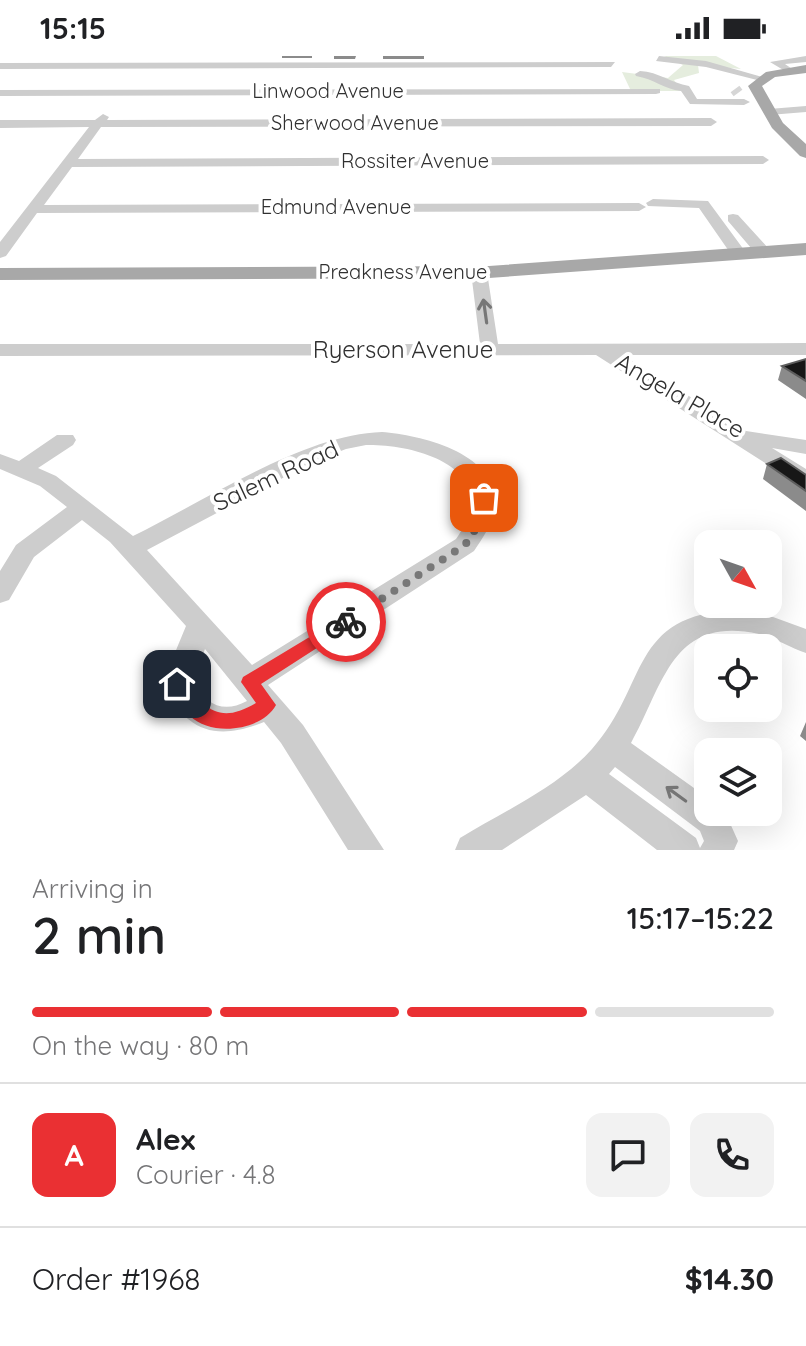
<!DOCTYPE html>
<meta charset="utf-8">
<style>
:root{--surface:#fff;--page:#f2f2f2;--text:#202124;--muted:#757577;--line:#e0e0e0;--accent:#ea3033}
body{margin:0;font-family:Quicksand,sans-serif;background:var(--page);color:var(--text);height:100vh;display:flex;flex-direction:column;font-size:30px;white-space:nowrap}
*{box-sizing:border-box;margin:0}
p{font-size:26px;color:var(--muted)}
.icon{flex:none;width:44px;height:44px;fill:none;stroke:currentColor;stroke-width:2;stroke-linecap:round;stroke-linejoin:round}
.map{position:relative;height:794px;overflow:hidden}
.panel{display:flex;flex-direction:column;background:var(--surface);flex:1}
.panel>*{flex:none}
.needle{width:52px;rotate:130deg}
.fabs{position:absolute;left:694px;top:474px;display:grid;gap:16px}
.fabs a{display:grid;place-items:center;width:88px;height:88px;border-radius:16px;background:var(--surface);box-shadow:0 8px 32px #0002;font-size:40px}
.pin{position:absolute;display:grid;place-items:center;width:68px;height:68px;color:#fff;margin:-34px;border-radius:16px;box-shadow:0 4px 12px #0006}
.courier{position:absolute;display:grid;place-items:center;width:80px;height:80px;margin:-40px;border:6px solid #ea3033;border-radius:50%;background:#fff;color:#222;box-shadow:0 2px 10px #0007}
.headline em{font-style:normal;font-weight:600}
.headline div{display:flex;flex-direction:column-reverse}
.headline{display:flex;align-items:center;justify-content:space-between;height:136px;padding:0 32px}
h1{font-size:52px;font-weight:600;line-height:60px}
.bar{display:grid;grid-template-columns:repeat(4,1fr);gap:12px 8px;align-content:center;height:96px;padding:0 32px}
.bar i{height:10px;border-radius:6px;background:var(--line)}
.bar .current{background:var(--accent)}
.bar p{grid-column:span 4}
.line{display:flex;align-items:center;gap:20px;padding:0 32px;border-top:2px solid var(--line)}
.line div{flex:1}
.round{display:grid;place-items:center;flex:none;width:84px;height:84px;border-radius:16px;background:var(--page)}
.status{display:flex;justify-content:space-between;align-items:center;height:56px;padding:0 40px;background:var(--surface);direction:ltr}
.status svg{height:22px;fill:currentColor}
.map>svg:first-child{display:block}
</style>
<div class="status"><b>15:15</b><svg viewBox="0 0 49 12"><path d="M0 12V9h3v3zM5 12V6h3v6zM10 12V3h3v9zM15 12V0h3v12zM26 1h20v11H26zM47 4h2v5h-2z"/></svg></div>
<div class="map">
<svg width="806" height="794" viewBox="0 0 806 794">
<rect width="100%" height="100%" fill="#fff"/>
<path fill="#e5edde" d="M664,0H716L741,13L698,9L699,17L674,24L682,35H631L622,16L668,22L683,9Z"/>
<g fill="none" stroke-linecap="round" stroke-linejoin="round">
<path stroke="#d6d6d6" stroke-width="11" stroke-dasharray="11 5" stroke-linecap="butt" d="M735,33L738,37"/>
<path fill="#cdcdcd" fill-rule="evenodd" d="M659,0L706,5L766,22L761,25L706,11L656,5Z
M806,0V6L785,8L795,15L790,18L770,6Z
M615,6L611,11L0,13V7Z
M640,15C659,16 671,27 689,30L697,43H744L750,46L744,49L690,48L681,35C664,33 654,23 636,20L635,18Z
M660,33V37L656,38L0,40V34Z
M806,50V56L769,59L763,56L769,53Z
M103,58L109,61L107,64L711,62L717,66L711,70L101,71L78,103L763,100L769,104L763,108L72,111L44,149L639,147L646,151L639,155L37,157L6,200L0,202V186L89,71L0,72V64H95Z
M653,143L708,145L747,198L739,203L733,201L699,152L648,150L646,147Z
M733,158L738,159L769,193V199H757L728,165V159Z
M479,211L487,216L498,288L806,287V299H622L746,375L806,384V398L772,392L806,413V430L798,428L596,299L0,300V288H480L471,216Z
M382,376C420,379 494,396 495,445C496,463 484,480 474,495L268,629L303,669L384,794H348L281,687L264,666C215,686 186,675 162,628L186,570L110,486L82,464L34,501L9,544L0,547V515L16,489L67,451L40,430L0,413V398L19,405L57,379H73L76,384L73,389L38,412L56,420L133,480C205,445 304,378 382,376ZM366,389C421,388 505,415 456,483L252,609L147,494L313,406L346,393ZM205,593L247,645C223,658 206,648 192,627Z
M737,554L773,561L806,573V597C790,592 776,582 759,578C672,559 664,628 631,687L708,742V756H725L738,785L734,794H657L586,739L502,794H455L460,782C504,755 557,732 592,693C649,630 628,558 737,554ZM615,711L700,775L704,785L700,792L696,782L609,718Z"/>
<path fill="#a8a8a8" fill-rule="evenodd" d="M806,9V17L775,21L762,30L783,67L806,88V102L800,100L772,72L748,30L766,16Z
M806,187V199L489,222L0,224V212L489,210Z"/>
</g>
<path fill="#8b8b8b" d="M282,0H312V2H282Z
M334,0H356L355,3H334Z
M383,0H424V3H383Z
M806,303V343L778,324L782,310Z
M767,408L806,419V455L763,423Z
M806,666V685L800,680Z"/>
<path fill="#171717" stroke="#5d5d5d" stroke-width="2" d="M806,303V325L782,310Z
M781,402L806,419V435L767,408Z"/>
<defs><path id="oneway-shaft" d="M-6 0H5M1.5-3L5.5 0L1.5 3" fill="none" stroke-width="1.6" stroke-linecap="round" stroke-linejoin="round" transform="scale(2)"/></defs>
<g stroke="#777">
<use href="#oneway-shaft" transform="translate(485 255) rotate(-98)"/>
<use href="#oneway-shaft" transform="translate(676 738) rotate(-144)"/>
</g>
<path fill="#ea3033" d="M346,559L354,566L351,570L261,628L276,649C262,675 211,681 190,660C182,652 174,639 168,628L171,623H183C205,653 219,669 256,647L241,626L243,621Z"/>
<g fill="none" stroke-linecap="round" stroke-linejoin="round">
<path stroke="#787878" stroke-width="8" stroke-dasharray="0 14.4" d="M346,566L465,489C475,474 485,461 484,442"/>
</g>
<g text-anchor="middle" stroke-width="8" stroke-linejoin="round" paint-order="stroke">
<g font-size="20" fill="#303030" stroke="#fff">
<text x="328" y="42">Linwood Avenue</text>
<text x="355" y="74">Sherwood Avenue</text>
<text x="415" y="112">Rossiter Avenue</text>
<text x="336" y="158">Edmund Avenue</text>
<text x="403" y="223">Preakness Avenue</text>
</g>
<g font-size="24" fill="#303030" stroke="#fff">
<text x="403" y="302">Ryerson Avenue</text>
<text transform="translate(680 340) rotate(30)" y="8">Angela Place</text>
<text transform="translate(276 420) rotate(-25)" y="8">Salem Road</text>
</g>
</g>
</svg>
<div class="fabs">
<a><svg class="needle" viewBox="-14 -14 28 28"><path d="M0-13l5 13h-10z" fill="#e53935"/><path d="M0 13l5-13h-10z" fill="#757577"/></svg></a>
<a><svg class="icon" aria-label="locate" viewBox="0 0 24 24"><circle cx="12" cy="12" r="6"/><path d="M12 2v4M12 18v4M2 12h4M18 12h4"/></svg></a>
<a><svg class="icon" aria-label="layers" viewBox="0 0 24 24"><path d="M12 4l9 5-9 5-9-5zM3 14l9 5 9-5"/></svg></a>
</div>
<div class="pin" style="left:484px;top:442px;background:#ea580c"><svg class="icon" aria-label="bag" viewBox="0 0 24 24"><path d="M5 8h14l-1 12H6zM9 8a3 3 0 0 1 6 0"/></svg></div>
<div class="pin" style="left:177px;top:628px;background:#1f2937"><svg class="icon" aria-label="home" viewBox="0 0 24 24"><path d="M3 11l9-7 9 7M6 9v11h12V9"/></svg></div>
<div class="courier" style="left:346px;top:566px"><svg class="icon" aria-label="bike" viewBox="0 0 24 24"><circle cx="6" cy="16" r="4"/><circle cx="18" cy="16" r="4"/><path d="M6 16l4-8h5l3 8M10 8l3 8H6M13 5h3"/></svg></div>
</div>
<section class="panel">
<div class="headline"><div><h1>2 min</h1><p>Arriving in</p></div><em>15:17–15:22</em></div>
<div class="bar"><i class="current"></i><i class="current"></i><i class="current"></i><i></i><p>On the way · 80 m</p></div>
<div class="line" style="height:144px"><b class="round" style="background:var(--accent);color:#fff">A</b><div><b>Alex</b><p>Courier · 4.8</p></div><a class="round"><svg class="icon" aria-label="chat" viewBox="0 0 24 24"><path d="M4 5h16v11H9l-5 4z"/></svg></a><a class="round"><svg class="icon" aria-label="phone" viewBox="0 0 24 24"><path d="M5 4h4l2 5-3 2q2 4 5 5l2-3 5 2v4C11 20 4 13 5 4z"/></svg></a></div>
<div class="line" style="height:104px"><div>Order #1968</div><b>$14.30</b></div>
</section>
